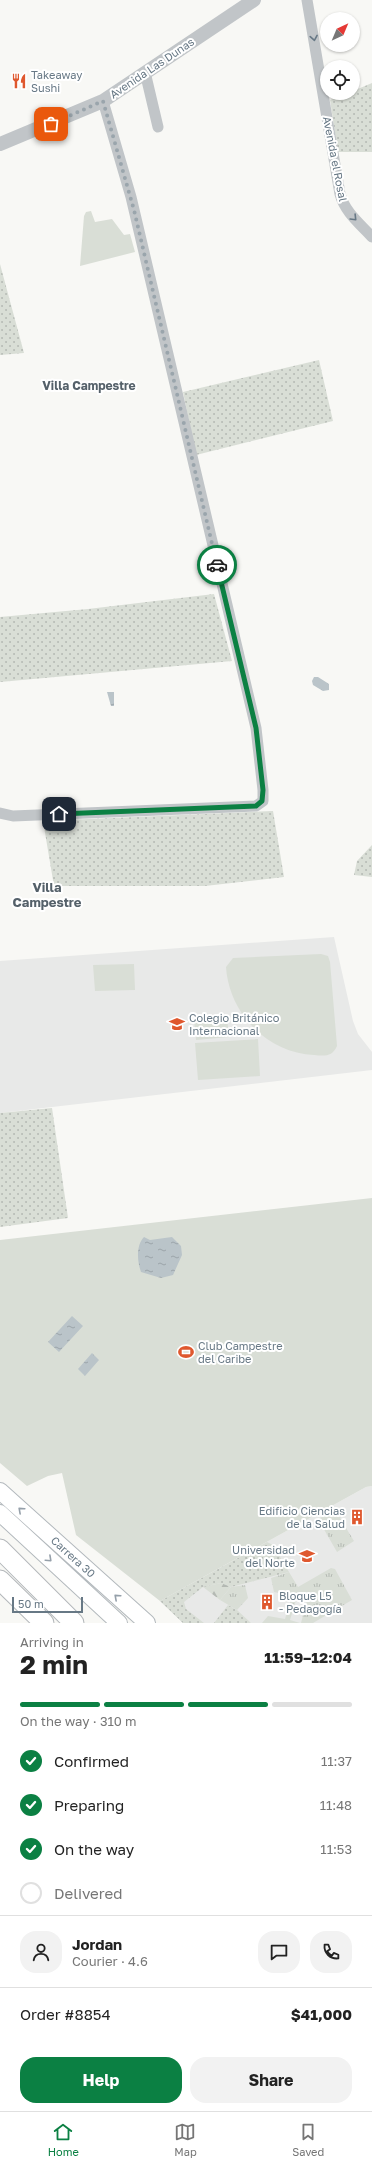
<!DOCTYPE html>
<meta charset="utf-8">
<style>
:root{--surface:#fff;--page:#f2f2f2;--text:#222;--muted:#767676;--line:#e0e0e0;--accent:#0b8043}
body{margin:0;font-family:"Golos Text",sans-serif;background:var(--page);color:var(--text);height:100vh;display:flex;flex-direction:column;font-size:15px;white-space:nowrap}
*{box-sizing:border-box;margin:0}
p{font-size:13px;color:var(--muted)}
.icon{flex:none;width:22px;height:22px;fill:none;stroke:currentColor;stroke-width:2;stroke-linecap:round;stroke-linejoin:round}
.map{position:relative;height:1623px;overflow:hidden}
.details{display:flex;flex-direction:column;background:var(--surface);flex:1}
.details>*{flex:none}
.needle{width:26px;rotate:44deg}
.controls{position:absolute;left:320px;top:12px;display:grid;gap:8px}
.controls a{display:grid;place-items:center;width:40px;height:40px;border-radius:50%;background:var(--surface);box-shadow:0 1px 3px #0004;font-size:20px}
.scale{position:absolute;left:12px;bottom:10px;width:71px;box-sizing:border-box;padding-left:4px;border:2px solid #677885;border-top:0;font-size:11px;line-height:14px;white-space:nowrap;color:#677885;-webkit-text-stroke:3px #fff;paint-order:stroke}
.pin{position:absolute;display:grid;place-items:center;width:34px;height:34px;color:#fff;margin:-17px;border-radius:8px;box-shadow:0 2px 6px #0006}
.courier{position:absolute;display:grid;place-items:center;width:40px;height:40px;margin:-20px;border:3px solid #0b8043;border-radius:50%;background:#fff;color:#222;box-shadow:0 1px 5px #0007}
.head em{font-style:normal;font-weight:700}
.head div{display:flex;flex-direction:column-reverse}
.head{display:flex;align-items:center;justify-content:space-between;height:68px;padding:0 20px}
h1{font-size:26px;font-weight:700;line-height:30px}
.bar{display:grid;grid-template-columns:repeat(4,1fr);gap:6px 4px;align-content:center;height:48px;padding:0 20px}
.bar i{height:5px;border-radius:3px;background:var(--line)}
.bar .on{background:var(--accent)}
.bar p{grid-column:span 4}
.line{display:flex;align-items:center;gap:10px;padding:0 20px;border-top:1px solid var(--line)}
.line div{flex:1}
.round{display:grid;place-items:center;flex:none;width:42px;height:42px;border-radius:16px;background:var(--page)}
ol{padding:0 20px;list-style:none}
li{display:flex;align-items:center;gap:12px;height:44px}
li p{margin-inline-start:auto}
li .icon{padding:4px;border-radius:50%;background:var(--accent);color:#fff;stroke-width:4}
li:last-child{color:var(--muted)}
li i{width:22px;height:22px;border:2px solid var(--line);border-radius:50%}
.action{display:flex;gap:8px;margin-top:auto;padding:8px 20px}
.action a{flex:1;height:46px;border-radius:16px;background:var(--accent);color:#fff;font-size:16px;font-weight:700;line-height:46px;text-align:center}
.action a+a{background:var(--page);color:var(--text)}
.tab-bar{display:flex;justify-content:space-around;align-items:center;height:56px;border-top:1px solid var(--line);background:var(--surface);font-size:11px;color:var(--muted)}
.tab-bar a{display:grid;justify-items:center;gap:2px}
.tab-bar .on{color:var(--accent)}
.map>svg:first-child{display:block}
</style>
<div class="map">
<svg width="372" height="1623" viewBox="0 0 372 1623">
<defs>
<pattern id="grass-dots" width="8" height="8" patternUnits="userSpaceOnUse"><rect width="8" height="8" fill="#d9ded6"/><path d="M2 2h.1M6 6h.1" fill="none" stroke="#b4b9b3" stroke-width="1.8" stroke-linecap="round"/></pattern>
<pattern id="forest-firs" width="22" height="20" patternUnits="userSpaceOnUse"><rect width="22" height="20" fill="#d9ded6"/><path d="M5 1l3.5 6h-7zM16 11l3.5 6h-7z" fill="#b4b9b3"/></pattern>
<pattern id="park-tufts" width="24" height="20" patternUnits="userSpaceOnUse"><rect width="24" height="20" fill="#d9ded6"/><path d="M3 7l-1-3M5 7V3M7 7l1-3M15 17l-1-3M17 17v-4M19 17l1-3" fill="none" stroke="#b4b9b3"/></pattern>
<pattern id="water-ripples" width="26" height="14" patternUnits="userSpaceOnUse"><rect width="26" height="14" fill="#bac4c9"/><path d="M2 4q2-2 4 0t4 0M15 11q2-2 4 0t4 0" fill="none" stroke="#9ba4a9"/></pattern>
</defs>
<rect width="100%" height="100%" fill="#f8f8f5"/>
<path fill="#e8e9e8" d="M334,937L353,1021L358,1034L372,1052V1070L0,1113V961Z
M372,1486V1623H183L160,1601L366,1487Z"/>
<path fill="url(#grass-dots)" d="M372,83V152H338L330,100L347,93H353V91Z
M0,264L24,353L0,355Z
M319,360L333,421L196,455L183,392Z
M214,594L232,661L0,682V617L88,609Z
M273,811L284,877L205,886H54L43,821Z
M372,845V877L354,875L357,861Z
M52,1108L68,1218L0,1227V1113Z
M267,1542L273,1545L289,1572L231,1587L221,1583L203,1587L184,1602L186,1609L204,1623H183L160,1601Z
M228,1605L237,1610L251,1623H214Z"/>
<path fill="url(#forest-firs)" d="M221,1583L231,1587L220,1600L203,1587Z"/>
<path fill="url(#park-tufts)" d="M338,1508L343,1516L340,1518L354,1541L337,1552L318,1519Z
M331,1568L335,1569L352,1600L313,1623H301L307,1600L297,1597L290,1620L300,1623H262L268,1616L285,1619L292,1596L274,1592L271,1578L289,1572L298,1587Z
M245,1585L248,1598L237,1610L220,1600L231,1587Z"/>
<path fill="#d9ded6" d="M91,211L95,222L112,219L124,235L130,234L135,252L80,266L84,216L86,212Z
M321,954L328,956L330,962L337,1046C332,1057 325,1056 314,1055C267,1053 229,1013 226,967L233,958Z
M134,964L135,990L95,991L93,965Z
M227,1017L229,1037L196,1040L194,1020Z
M258,1039L260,1076L198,1080L195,1043Z
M372,1198V1486L366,1487L160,1601L76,1535L62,1473L48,1476L27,1486L0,1463V1240Z"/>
<path fill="url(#water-ripples)" d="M314,677H318L329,684V690L323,691L313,685L312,681Z
M107,692H114V706H111Z
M144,1237L150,1240L172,1237L181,1246L182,1255L173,1275L161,1278L141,1272C137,1261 136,1245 144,1237Z
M72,1316L83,1326L59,1352L48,1342Z
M92,1353L99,1360L85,1376L78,1369Z"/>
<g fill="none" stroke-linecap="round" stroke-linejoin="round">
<defs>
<path id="secondary" d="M0,1491L147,1623
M0,1513L119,1623"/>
<path id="trunk" d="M0,1549L74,1623
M0,1580L44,1623"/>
</defs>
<use href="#secondary" stroke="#b3b9bd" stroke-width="18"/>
<use href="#trunk" stroke="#b4b8bb" stroke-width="21"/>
<path stroke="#c1c5c8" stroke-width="11" d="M307,0L340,194C345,212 359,223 372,237
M145,72L158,127
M0,813L13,816L256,806L263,801V790L256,728L131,197L103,101"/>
<path stroke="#c1c5c8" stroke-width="14" d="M0,144L103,101L254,0"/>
<use href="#secondary" stroke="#fff" stroke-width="16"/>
<use href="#trunk" stroke="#fff" stroke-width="19"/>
</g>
<defs><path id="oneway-chevron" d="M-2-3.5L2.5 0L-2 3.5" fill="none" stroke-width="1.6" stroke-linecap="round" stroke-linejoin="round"/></defs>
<g stroke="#677885">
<use href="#oneway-chevron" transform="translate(314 38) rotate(80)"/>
<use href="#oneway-chevron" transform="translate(354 218) rotate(46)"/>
</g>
<g stroke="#95a0aa">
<use href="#oneway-chevron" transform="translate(21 1510) rotate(-138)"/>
<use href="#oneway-chevron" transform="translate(49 1559) rotate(43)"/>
<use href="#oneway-chevron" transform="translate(117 1597) rotate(-138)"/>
</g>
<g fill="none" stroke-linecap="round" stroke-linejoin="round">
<path stroke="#9aa5ac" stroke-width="4" stroke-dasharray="0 7.2" d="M51,124L103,101L134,210L217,565"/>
<path stroke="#0b8043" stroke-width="5" d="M59,814L256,806L262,801L263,790L256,728L217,565"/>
</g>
<defs>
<symbol id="restaurant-bare" viewBox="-9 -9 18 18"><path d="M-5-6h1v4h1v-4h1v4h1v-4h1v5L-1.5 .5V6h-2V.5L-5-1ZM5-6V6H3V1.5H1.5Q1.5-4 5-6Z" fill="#df582e" stroke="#fff" stroke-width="2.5" paint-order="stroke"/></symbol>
<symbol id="school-bare" viewBox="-9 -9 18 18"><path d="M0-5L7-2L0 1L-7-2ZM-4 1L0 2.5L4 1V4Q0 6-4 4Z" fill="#df582e" stroke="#fff" stroke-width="2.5" paint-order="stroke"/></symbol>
<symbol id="stadium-bare" viewBox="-9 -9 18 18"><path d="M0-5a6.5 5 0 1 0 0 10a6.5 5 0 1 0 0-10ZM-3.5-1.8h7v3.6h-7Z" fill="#df582e" stroke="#fff" stroke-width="2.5" paint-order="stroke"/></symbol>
<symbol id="building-bare" viewBox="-9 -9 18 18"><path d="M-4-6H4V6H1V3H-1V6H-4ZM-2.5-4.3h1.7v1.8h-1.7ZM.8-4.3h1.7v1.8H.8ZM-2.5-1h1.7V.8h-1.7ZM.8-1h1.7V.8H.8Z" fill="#df582e" stroke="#fff" stroke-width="2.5" paint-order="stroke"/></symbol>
<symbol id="university-bare" viewBox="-9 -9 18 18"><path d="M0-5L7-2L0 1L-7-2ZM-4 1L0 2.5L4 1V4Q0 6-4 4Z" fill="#df582e" stroke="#fff" stroke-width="2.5" paint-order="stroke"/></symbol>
</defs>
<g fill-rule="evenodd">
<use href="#restaurant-bare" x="8" y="70" width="22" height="22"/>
<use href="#school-bare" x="166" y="1013" width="22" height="22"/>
<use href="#stadium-bare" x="175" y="1341" width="22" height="22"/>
<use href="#building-bare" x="346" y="1506" width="22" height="22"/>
<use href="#university-bare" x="296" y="1545" width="22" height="22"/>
<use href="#building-bare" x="256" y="1591" width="22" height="22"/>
</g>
<g text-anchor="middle" stroke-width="4" stroke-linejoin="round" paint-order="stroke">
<g font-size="11" fill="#677885" stroke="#fff">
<text transform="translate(152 68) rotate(-34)" y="4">Avenida Las Dunas</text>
<text transform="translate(335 159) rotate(79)" y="4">Avenida el Rosal</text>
<text transform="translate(73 1557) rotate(42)" y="4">Carrera 30</text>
</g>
<g font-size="11" fill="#677885" stroke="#fff" text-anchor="start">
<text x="31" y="79">Takeaway<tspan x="31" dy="13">Sushi</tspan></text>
<text x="189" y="1022">Colegio Británico<tspan x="189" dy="13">Internacional</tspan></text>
<text x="198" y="1350">Club Campestre<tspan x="198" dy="13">del Caribe</tspan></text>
<text x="345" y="1515" text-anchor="end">Edificio Ciencias<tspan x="345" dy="13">de la Salud</tspan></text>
<text x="295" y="1554" text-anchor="end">Universidad<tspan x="295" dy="13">del Norte</tspan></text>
<text x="279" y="1600">Bloque L5<tspan x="279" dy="13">- Pedagogía</tspan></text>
</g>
<g font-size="12" font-weight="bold" fill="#55616a" stroke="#fff">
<text x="89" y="390">Villa Campestre</text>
</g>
<g font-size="13" font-weight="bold" fill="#55616a" stroke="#fff">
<text x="47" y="892">Villa<tspan x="47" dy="15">Campestre</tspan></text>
</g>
</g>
</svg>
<div class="controls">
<a><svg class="needle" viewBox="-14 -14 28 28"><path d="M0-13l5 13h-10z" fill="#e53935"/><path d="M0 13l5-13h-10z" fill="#767676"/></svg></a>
<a><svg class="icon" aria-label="locate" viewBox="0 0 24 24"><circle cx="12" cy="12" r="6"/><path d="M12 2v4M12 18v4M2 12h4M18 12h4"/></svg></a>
</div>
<div class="scale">50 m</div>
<div class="pin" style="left:51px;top:124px;background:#ea580c"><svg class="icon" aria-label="bag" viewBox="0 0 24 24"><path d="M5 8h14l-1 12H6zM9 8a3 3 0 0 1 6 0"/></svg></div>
<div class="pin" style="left:59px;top:814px;background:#1f2937"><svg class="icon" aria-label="home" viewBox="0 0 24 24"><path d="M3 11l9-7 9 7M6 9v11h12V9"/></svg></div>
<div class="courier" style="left:217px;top:565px"><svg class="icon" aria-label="car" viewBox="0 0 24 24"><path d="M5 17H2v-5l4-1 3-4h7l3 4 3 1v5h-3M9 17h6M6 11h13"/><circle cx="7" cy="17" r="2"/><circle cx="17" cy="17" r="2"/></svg></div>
</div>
<section class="details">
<div class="head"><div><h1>2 min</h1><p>Arriving in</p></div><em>11:59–12:04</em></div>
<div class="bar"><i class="on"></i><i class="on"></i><i class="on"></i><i></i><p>On the way · 310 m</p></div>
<ol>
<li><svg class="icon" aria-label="check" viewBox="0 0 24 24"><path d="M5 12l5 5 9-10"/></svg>Confirmed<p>11:37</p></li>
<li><svg class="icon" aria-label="check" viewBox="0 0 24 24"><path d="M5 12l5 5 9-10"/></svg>Preparing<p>11:48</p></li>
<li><svg class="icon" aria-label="check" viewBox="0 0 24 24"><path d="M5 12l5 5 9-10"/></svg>On the way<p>11:53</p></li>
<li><i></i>Delivered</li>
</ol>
<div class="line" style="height:72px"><a class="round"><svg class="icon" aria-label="person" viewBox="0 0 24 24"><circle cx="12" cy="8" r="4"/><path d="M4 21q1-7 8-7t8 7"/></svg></a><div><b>Jordan</b><p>Courier · 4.6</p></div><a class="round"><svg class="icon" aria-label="chat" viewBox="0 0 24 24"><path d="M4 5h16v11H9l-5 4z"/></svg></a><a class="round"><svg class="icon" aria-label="phone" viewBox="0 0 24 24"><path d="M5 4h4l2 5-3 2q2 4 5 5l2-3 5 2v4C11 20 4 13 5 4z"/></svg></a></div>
<div class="line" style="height:52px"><div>Order #8854</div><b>$41,000</b></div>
<div class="action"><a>Help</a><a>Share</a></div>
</section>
<nav class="tab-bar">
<a class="on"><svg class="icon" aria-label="home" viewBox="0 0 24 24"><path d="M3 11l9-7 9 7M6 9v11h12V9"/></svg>Home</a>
<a><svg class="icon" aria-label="map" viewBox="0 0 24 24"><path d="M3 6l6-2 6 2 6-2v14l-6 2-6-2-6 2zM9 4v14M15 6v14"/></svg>Map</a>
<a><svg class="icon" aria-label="saved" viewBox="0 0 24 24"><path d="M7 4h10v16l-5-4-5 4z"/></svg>Saved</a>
</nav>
